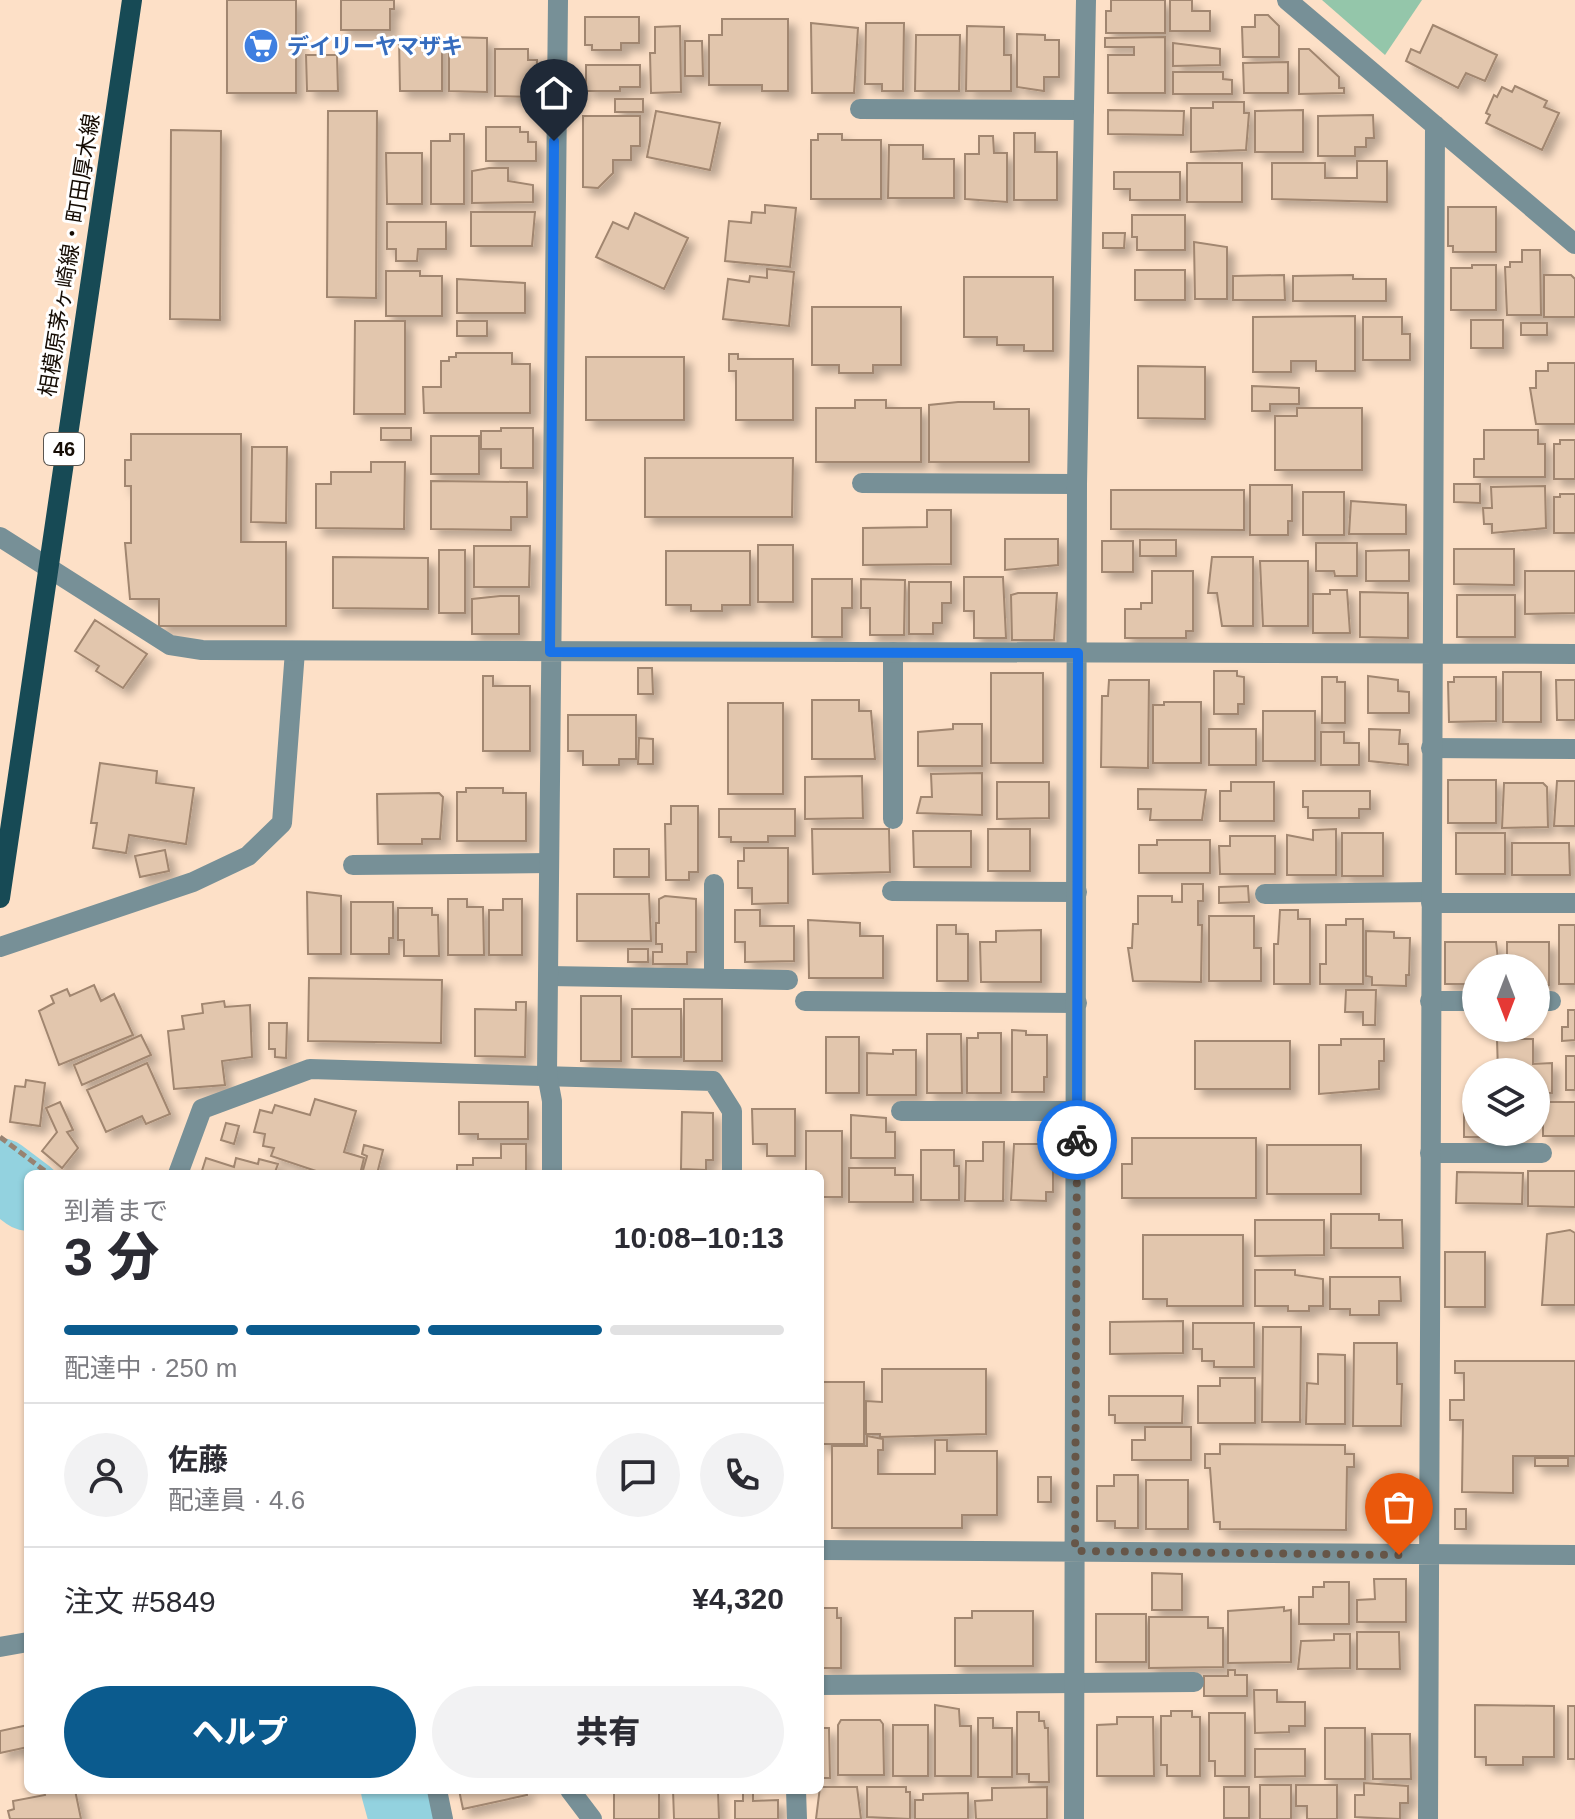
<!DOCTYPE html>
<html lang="ja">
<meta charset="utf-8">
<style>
:root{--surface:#fff;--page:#f2f2f3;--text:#2b2b33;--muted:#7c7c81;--line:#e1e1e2;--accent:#0b5b8e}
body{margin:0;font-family:Arial,"Noto Sans JP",sans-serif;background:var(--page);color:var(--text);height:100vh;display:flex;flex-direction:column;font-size:30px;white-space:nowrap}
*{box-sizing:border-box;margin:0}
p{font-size:26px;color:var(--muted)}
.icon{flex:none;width:44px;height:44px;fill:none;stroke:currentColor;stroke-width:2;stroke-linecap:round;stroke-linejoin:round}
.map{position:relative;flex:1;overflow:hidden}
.panel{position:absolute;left:24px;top:1170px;width:800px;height:624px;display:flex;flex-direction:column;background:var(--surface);border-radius:12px;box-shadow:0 2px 6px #0004}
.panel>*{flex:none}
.needle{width:52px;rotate:180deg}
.controls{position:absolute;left:1462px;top:954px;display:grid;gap:16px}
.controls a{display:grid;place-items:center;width:88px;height:88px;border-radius:50%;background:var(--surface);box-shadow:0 2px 6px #0004;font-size:40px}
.pin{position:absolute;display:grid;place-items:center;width:68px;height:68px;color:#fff;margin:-82px -34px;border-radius:50% 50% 50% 0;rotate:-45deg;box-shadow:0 0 8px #0007}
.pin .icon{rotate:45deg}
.courier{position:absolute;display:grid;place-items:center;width:80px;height:80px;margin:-40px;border:6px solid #1a73e8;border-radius:50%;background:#fff;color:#222;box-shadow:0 2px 10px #0007}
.summary em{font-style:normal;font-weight:800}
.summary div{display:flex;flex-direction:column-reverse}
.summary{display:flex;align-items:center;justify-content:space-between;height:136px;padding:0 40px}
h1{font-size:52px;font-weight:800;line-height:60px}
.bar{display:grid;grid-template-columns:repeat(4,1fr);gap:12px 8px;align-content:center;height:96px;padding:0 40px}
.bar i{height:10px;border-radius:6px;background:var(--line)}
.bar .on{background:var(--accent)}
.bar p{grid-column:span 4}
.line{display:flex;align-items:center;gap:20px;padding:0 40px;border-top:2px solid var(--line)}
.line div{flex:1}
.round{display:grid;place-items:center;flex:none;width:84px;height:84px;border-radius:42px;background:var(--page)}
.action{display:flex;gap:16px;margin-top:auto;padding:16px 40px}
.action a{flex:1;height:92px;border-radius:48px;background:var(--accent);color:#fff;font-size:32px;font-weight:800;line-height:92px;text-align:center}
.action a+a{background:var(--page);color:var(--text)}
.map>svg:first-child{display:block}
</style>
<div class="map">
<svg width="1575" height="1819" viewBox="0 0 1575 1819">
<defs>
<filter id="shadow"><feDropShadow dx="7" dy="7" stdDeviation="4" flood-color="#0004"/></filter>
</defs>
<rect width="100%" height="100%" fill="#fde0c7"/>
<path fill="#94c6aa" d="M1322,0H1422L1385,55Z"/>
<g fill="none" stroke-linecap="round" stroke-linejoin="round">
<path stroke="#93d2df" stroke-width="72" d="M0,1174L28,1195
M397,1790L405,1819"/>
</g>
<path fill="#e2c6ad" stroke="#a1866f" stroke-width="2" filter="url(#shadow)" d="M227,0H296V93H227Z
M341,0H394V9H390V30H341Z
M1111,0H1165V33H1106V11H1111Z
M1170,0H1192V11H1210V31H1170Z
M1255,15H1268L1279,26V57H1243L1242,27H1255Z
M585,17H639V43H621V50H592V45H585Z
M722,19H788V91H762V85H709V35H722Z
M811,23L858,28L854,93H812Z
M866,23H904L903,91H882V84H865Z
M1433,25L1497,55L1485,81L1466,73L1458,88L1406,61L1411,49L1420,53Z
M680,26L681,92L651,93L650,53H655V27Z
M967,26L1004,27V55H1011V91H966Z
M1017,34L1045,35V40H1059V77H1044V91L1017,87Z
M916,35H960L959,91H915Z
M449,37L487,38V92L449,91Z
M1165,37V93H1108V55H1134V47H1105V38Z
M399,38H442V91H400Z
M685,41H702L703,76H685Z
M1173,43L1220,49V65L1173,66Z
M495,49H528V60H537L536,97L495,96Z
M1299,49H1309L1339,77V88H1344V93L1299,94Z
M306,55H337L338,91H307Z
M1288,62V93H1244L1243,63Z
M586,65H640V87H620V91H586Z
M1173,72H1223V79L1232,80V94H1173Z
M1515,86L1547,101L1544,107L1559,113L1542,150L1486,123L1490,115L1486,113L1494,95L1497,97L1502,87L1512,92Z
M615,99H643V112H615Z
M1213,102H1244V113H1249L1246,150L1191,152V108H1213Z
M1108,110L1184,111L1183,135L1108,134Z
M1303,110V152H1255V111Z
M328,111H377L376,298L327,297Z
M656,111L720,123L710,170L647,157Z
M1373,115L1374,138H1366V147H1355V156H1318V116Z
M583,116H640V146H631V160H613V173L598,188L583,187Z
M486,127H520V132H528V142H536V161H486Z
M171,130L221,131L220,320L170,319Z
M1014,133H1035V152H1057V200H1014Z
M450,134H464V204H431V141H450Z
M818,134H842V140H881V199H811V140H818Z
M979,136H993L994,153H1007V202L965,199V154H979Z
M889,145H923V159H954V198H888Z
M386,153H422V204H387Z
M1357,161H1387V202L1272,199V163H1325V178H1357Z
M1187,163H1242V202H1187Z
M489,168H508V181L533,185V202L472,203V171Z
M1114,172H1180V200H1130V189H1114Z
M765,205L796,208L790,267L725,261L729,221L751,223L752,212L765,213Z
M1448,207H1496V252H1453V246H1448Z
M471,212H535L532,246H471Z
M635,213L688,238L664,289L596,257L613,222L628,229Z
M1132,215H1185V250H1137V237H1132Z
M387,222H446V249H418L417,261H396V249H387Z
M1103,233H1125L1124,248H1103Z
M1194,242L1227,247V299H1195Z
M1522,250H1540L1541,315H1507L1505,267H1510V262H1522Z
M1472,265H1496V310H1451V268H1472Z
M767,269L794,272L789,326L723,319L728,279L749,282L750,276L767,278Z
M1135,270H1185V300H1135Z
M386,271H420V276H442V316H386Z
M1284,275L1285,300H1233V276Z
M1353,275V279H1386V301H1293V276Z
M1544,275H1571L1575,279V317H1544Z
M964,277H1053V351H1024V345H997V337H964Z
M457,279L525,283V313H457Z
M812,307H901V365H873V373H839V365H812Z
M1355,316V371H1316V361H1291V372H1253V317Z
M1363,317H1402V334H1410V360H1363Z
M1471,320H1503V348H1471Z
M355,321H405V414H354Z
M457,321H487V336H457Z
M1521,323H1547V335H1521Z
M456,353H512V364H530V413H424L423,387H441V361H449V357H456Z
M729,354H738V359H793V420H736V371H729Z
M586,357H684V420H586Z
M1548,363H1575V424H1536L1530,388H1536V371H1548Z
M1138,366L1205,367V419L1138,418Z
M1252,386L1299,388V404H1270V411H1252Z
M855,400H886V408H921V462H816V408H855Z
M958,402H994V409H1029V462H929V405Z
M1297,408H1362V470H1275V416H1297Z
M381,428H411V440H381Z
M501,428H533V468H501V449H481V431H501Z
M1484,430H1538V444H1545V477H1474V459H1484Z
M131,434H241V542H286V626H159V599H130L125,543H131V486H125V460H131Z
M431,436H479V474H431Z
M1560,440H1575V479H1554V444H1560Z
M252,447H287L286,523L251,522Z
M645,458H793L792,517H645Z
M371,462H405L404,529L316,528V484H331V472H371Z
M431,481L527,482V517H511V530L431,529Z
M1454,484H1480V503L1454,502Z
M1250,485H1292V521H1288V535H1250Z
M1545,486L1546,528L1492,533V524H1484L1483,508H1492L1491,487Z
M1111,490H1244V530L1111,529Z
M1303,492H1344V535H1303Z
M1560,494H1575V533H1554V497H1560Z
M1351,501L1406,505V534H1349Z
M927,510H951V564L863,565V528L927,527Z
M1005,539H1058V565L1005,570Z
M1140,540H1176V556H1140Z
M1102,541H1133V572H1102Z
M1316,543H1357V576H1335L1334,571H1316Z
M758,545H793V602H758Z
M474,546H530L529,587H474Z
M1454,549H1514V585L1454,584Z
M439,550H465V613H439Z
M1409,550V581H1366V551Z
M666,551H750V605H722V611H691V605H666Z
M333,557L428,558V609L333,608Z
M1212,557H1253V626H1222L1217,593H1208Z
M1260,561H1308V626H1263Z
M1152,571H1193V631H1186V638H1125V609H1141V603H1152Z
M1525,571H1575V613L1525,614Z
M964,577H1003L1006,638H974V611H964Z
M812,579H852V608H842V637H812Z
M861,579L905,580L904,635H870V608H861Z
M909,582H951V603H942V623H933V634H909Z
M1330,590H1347L1350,633H1313V594H1330Z
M1360,592L1408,593V638L1360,637Z
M1018,593H1057L1054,640H1012L1011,595Z
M1457,595H1515V637H1457Z
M500,596H519V634H472V599Z
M95,620L147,654L123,688L96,671L99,666L75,651Z
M638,668H652L653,694H638Z
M1214,671H1237V676L1244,677V704H1238V714H1214Z
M1503,672H1541V722H1503Z
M991,673H1043V763H991Z
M483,676H493V686H530V751H483Z
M1368,676L1398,680V691L1409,692V713H1368Z
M1322,677H1337V682H1345V723H1322Z
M1454,677H1496V721L1449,722L1448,682H1454Z
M1109,680H1149L1148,768L1101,767L1102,696H1108Z
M1556,680H1575V720H1557Z
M812,700H859V711H871L875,759H812Z
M1164,702H1201V763H1153V705H1164Z
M728,703H783V794H728Z
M1263,711H1315V761H1263Z
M568,715H636V759H619V765H583V751H568Z
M953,724H982V766H918V732L953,729Z
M1209,729H1256V765H1209Z
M1369,729L1400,730L1399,744H1408V765L1369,761Z
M1321,732H1344V743H1359V765H1321Z
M639,738L653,739V764H638Z
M100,763L157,771L156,783L194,788L186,844L129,835L126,853L93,848L97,823H91Z
M982,773V815L917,813L921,797H932L931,774Z
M862,776L863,818L805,819V777Z
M1448,780H1496V823H1448Z
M1557,781H1575V826H1554Z
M997,782H1049V818L997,819Z
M1231,782H1274V821H1220V791H1231Z
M1504,783H1543L1547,787L1548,827L1502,828Z
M466,788H503V793H526V841H457V792H466Z
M1138,789L1206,790L1202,820H1150L1151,809H1138Z
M1303,791H1370V809H1359V818H1308V807H1303Z
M439,793L443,797L440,839H422V844H378L377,794Z
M671,806H698V872H689V880H666L665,824H671Z
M719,809H795V836H768V842H731V837H719Z
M812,829H889L890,872L813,874Z
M988,829H1030V871H988Z
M1336,829V875H1287V835L1313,840V830Z
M913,831H971V867H914Z
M1342,833H1383V876H1342Z
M1456,833H1505V874H1456Z
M1230,836H1275V874H1220L1219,846H1230Z
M1157,840H1210V873H1139V845H1157Z
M1512,843H1569L1570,875H1512Z
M744,848H788V903L752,904V888H738V861H744Z
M614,849H649V877H614Z
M165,850L169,871L140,877L135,856Z
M1182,884H1203V901H1198V925H1202L1201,982L1133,981L1128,948H1132L1133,924H1138V896H1172V902H1182Z
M1248,886L1249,902L1219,903V887Z
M307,892L341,896V954H308Z
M577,894H649L651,941H577Z
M665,896L696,899V952H687V964H653V952H662V944H656V923H659V899Z
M448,899H467V907H483L484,955H448Z
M503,899H522V955H489V910H503Z
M351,902H393V938H389V954H351Z
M398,908H432V915H438L439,956H404V940H398Z
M735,910H760V926H794V961L745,962V942H735Z
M1280,910H1298V919H1310V984H1274V944H1278Z
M1209,916H1254V948H1261V981H1209Z
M1346,919H1363V984H1320V964H1326V925H1346Z
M808,920L860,923V936H883V978H809Z
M937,925H956V934H968V981H937Z
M1559,925H1575V984H1559Z
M1041,930V982H981L980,942H996V931Z
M1366,931L1394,932V938H1410L1409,975H1406V986L1372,985V977L1366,976Z
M1445,942H1496L1499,968H1476V984H1445Z
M1507,942H1549V985H1536V968H1507Z
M628,949H648V962H628Z
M309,978L442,980L441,1043L308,1041Z
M94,985L101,1001L114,994L133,1035L59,1065L39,1011L54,1003L51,996L67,989L70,996Z
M1346,990H1376L1375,1025H1363V1012H1345Z
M581,996H621V1061H581Z
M684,999H722V1061H684Z
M224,1001L225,1007L250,1005L252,1057L222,1061L225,1085L174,1089L168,1031L184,1029L182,1016L203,1013L202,1004Z
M516,1002H526L525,1057L475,1056V1009L516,1010Z
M632,1009H681V1057H632Z
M1568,1010H1575V1040L1562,1041V1027H1568Z
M269,1023H287L286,1058L275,1057V1049H269Z
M1012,1030L1026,1031V1035H1047V1077H1044V1092H1012Z
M978,1033H1001V1093H967V1038H978Z
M927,1034H961L962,1093H927Z
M141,1035L151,1055L82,1085L74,1065Z
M826,1037H859V1093H826Z
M1341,1039H1384V1061H1379V1089L1319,1094V1045H1341Z
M1497,1039H1533V1064L1552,1063V1093H1536V1072H1498Z
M1195,1041H1290V1089H1195Z
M893,1050H916V1095H867V1053L893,1054Z
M1566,1056H1575V1090H1566Z
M147,1063L170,1114L146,1124L142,1116L106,1132L87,1090Z
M26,1080L45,1083L40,1126L10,1122L15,1086L25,1087Z
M315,1099L356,1111L344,1152L364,1158L360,1174H325L271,1156L274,1148L263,1146L265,1134L254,1132L260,1110L272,1113L275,1105L310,1115Z
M60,1102L73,1130L67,1132L78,1148L62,1168L42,1151L57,1132L46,1108Z
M459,1102H528V1139H478V1134H459Z
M1543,1102H1575V1136H1543Z
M752,1109H795V1156H767V1144H753Z
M1464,1110H1476V1132H1526V1137H1464Z
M682,1112L713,1113V1160H706V1170L681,1169Z
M851,1115L886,1118V1132H895V1158H851Z
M226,1123L239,1126L234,1144L221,1140Z
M806,1131H842V1197H820V1174H806Z
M1132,1138H1256V1198H1122V1164H1132Z
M983,1142H1004L1003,1201H965L966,1161H983Z
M501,1144H526V1174H457V1165H473V1158H501Z
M1014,1144H1053V1192H1046V1201L1011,1200Z
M364,1145L383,1150L377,1174H362L367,1156L362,1154Z
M1267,1145H1361V1194H1267Z
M921,1150H954V1166H959V1200H921Z
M206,1158L234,1167L236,1158L258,1164L259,1159L278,1164L275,1172L279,1174H201Z
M849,1168H895V1175H913V1202H849Z
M1528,1171H1575V1207L1528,1206Z
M1457,1172L1523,1173L1522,1204L1456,1203Z
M1331,1214H1379V1220H1402L1403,1248H1331Z
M1255,1220H1324V1255L1255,1256Z
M1570,1230L1575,1233V1305H1542L1547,1234Z
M1143,1235H1243V1306H1167V1299H1143Z
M1445,1252H1485V1307H1445Z
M1255,1270H1295V1275L1323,1279V1306H1309V1311H1288V1306H1255Z
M1330,1277H1400L1401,1301H1379V1315H1350V1309H1330Z
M1183,1321V1353L1110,1354V1322Z
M1193,1323H1254V1367H1214V1361H1202V1349H1193Z
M1263,1327H1301L1300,1422H1262Z
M1354,1343H1397V1384H1402L1401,1426H1353Z
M1318,1354L1345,1355V1424H1306L1307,1383L1318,1384Z
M1455,1361H1575V1456H1513V1493L1462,1492L1463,1420H1450V1400H1464V1373H1455Z
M882,1369H986V1434L880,1437V1434H866V1401L882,1402Z
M1220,1378H1255V1423H1198V1386H1220Z
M820,1382H864V1444H820Z
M1109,1396H1183L1182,1423H1115V1415H1109Z
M1145,1427H1191V1460H1132V1440H1145Z
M867,1436L883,1439V1450H878V1474H935V1440H947V1451H997V1515H962V1528H832V1446H867Z
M1220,1444L1345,1445V1454H1354V1467H1347L1346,1530L1220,1529V1522H1214L1210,1468H1205V1454H1220Z
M1535,1458H1568V1466H1535Z
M1114,1475H1138V1528H1115V1521H1097V1486H1114Z
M1038,1477H1051V1502H1038Z
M1146,1480H1188V1529H1146Z
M1398,1498H1409V1522H1398Z
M1455,1509H1466V1529H1455Z
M1152,1573L1182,1574V1610H1152Z
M1374,1579H1406V1622H1357V1600L1375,1599Z
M1324,1582H1349V1624H1299V1597H1313V1587H1324Z
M1284,1607V1611L1291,1610V1662L1228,1663V1611Z
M820,1608H837V1618H841V1668H820Z
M972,1611H1033V1666H955V1618H972Z
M1096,1614H1146V1662H1096Z
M1149,1617H1208V1628H1223V1667L1149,1668Z
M1357,1632H1399L1400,1669H1357Z
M1334,1634H1350V1668L1298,1669L1301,1641L1334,1640Z
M1228,1670H1235V1675H1247V1696H1204V1676H1228Z
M1254,1690H1277V1702H1305V1726H1289V1732L1255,1733Z
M935,1705L959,1709L960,1726H971V1776H935Z
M1475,1705L1554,1706V1757H1523V1765H1486V1757H1475Z
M1568,1706H1575V1759H1568Z
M1171,1711H1192V1717H1200V1776H1167V1765H1161V1716H1171Z
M1017,1712H1039V1721H1044L1045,1728H1048L1049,1782H1029V1774H1017Z
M1209,1713H1245V1776H1215V1761H1209Z
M1117,1717H1153L1154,1776H1097V1725L1117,1724Z
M978,1718H993V1728H1012V1777H978Z
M841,1720H880L883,1724L884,1775H838V1725Z
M28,1725V1747L0,1753V1731Z
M893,1725H928V1776H893Z
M820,1728H829L830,1778H820Z
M1325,1728H1365V1779H1325Z
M1372,1734H1410L1411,1779H1373Z
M1255,1749H1305V1776L1255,1777Z
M1364,1783L1408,1786V1803H1400V1819L1355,1817V1795H1364Z
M1260,1785H1291V1819H1260Z
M1296,1785H1337V1819H1307V1806H1296Z
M820,1787H857L861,1819H816Z
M867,1787H906V1792H910V1819L867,1817Z
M1047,1787V1819H976L975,1801L992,1800V1788Z
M1224,1787H1249V1818H1224Z
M44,1790H75L81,1819H10L8,1811L14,1809L13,1801L45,1795Z
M459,1790H526L527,1795L463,1809Z
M614,1790H659V1819H614Z
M673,1790H718L719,1819H674Z
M753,1792V1801L778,1800V1819H735V1801H743V1793Z
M968,1793V1819H915V1800H923V1794Z"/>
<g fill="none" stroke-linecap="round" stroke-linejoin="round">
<path stroke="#978372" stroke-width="5" stroke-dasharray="8 4" stroke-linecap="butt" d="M0,1137L49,1174"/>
<path stroke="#779097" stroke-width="20" d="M860,109L1084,110
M862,483L1077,484
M893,652V819
M1431,748L1575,749
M353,865L549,863
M714,884V978
M892,891L1077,892
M1265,894L1431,892
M0,947L193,882L248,856L282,823L295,651
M548,976L788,980
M805,1001L1077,1003
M1430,1001H1476
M1536,1001H1551
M901,1111H1077
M1430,1153H1542
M178,1174L202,1109L310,1069L713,1081L732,1111V1174
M820,1685L1194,1682
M796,1790L797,1819"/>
<path stroke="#779097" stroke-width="20" d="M1287,0L1575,244
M0,537L170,645L202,650L1575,654
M1431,903H1575
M552,1174V1101L547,1074L558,0
M820,1550L1575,1555
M0,1647L28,1642
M437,1790L443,1819
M570,1790L592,1819
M1074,1819L1077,484L1086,0
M1428,1819L1435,125"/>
<path stroke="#174a55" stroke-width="20" d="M0,898L132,0"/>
</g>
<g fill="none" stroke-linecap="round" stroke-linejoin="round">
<path stroke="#665648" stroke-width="8" stroke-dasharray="0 14.4" d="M1077,1140L1075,1551L1399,1555"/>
<path stroke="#1a73e8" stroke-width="10" d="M554,141L550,652L1078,653L1077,1140"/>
</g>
<defs>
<symbol id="supermarket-disc" viewBox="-11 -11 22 22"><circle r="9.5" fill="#3f7fe0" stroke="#fff"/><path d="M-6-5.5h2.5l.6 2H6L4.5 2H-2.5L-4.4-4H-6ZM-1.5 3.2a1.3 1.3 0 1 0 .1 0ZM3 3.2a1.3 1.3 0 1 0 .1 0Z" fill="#fff"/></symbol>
</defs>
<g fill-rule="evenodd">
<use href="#supermarket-disc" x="241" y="26" width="40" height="40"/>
</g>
<g text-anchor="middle" stroke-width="6" stroke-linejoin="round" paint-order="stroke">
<rect fill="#fff" stroke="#5b554f" stroke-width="2" x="44" y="433" width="40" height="32" rx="6"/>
<g font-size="20" font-weight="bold" fill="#150c04">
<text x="64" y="456">46</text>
</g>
<g font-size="22" font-weight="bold" fill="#366cbe" stroke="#fff" text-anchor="start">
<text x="287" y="54">デイリーヤマザキ</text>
</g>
<g font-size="22" fill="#150c04" stroke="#fff">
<text transform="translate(69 255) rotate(-81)" y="8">相模原茅ヶ崎線・町田厚木線</text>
</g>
</g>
</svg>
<div class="controls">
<a><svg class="needle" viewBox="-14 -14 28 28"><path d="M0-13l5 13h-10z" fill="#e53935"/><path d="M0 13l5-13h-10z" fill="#7c7c81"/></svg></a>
<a><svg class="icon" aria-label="layers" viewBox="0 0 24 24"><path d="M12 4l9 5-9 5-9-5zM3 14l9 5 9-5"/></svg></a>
</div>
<div class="pin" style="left:1399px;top:1555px;background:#ea580c"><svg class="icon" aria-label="bag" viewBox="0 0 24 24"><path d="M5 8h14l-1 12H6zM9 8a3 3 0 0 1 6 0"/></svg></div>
<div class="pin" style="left:554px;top:141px;background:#1f2937"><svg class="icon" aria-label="home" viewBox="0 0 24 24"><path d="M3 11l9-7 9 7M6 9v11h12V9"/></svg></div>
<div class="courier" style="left:1077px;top:1140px"><svg class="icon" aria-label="bike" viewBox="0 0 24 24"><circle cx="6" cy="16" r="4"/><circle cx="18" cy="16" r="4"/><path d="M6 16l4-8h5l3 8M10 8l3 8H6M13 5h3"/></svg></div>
<section class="panel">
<div class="summary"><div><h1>3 分</h1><p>到着まで</p></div><em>10:08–10:13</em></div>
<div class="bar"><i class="on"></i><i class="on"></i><i class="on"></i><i></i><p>配達中 · 250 m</p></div>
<div class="line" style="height:144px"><a class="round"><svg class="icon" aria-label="person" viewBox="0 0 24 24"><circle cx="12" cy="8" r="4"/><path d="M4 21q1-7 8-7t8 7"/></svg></a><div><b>佐藤</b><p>配達員 · 4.6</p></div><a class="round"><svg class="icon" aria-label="chat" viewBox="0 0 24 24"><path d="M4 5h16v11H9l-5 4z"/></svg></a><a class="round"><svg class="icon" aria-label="phone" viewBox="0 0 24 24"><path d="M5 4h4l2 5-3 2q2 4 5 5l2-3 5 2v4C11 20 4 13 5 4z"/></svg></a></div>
<div class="line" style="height:104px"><div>注文 #5849</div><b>¥4,320</b></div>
<div class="action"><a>ヘルプ</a><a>共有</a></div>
</section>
</div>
